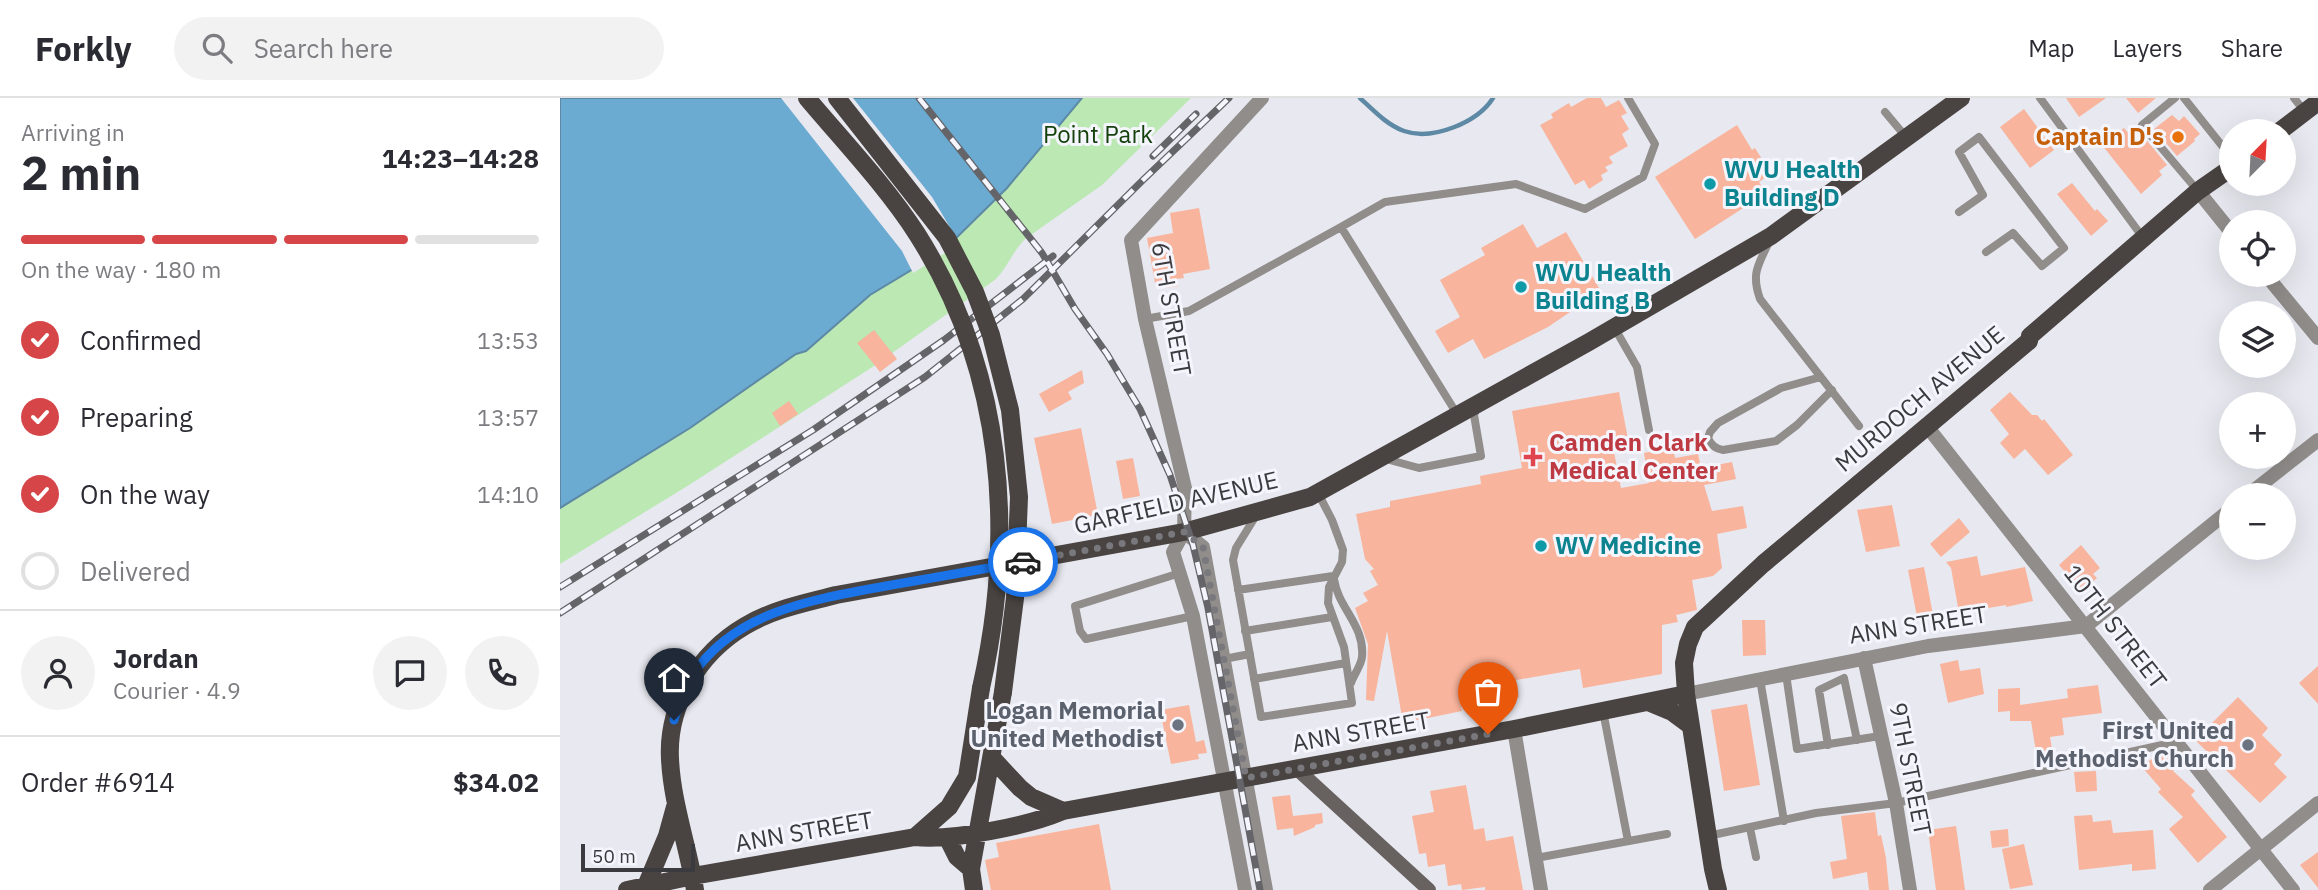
<!DOCTYPE html>
<meta charset="utf-8">
<style>
:root{--surface:#fff;--page:#f2f2f3;--text:#2b2b33;--muted:#7c7c81;--line:#e1e1e2;--accent:#d64649}
body{margin:0;font-family:"IBM Plex Sans",sans-serif;background:var(--page);color:var(--text);height:100vh;display:flex;flex-direction:column;font-size:26px;white-space:nowrap}
*{box-sizing:border-box;margin:0}
p{font-size:23px;color:var(--muted)}
.icon{flex:none;width:38px;height:38px;fill:none;stroke:currentColor;stroke-width:2;stroke-linecap:round;stroke-linejoin:round}
.map{position:relative;flex:1;overflow:hidden}
.sheet{display:flex;flex-direction:column;background:var(--surface);width:560px}
.sheet>*{flex:none}
.needle{width:46px;rotate:24deg}
.fabs{position:absolute;left:1659px;top:21px;display:grid;gap:14px}
.fabs a{display:grid;place-items:center;width:77px;height:77px;border-radius:50%;background:var(--surface);box-shadow:0 7px 28px #0002;font-size:35px}
.scale{position:absolute;left:21px;bottom:18px;width:114px;box-sizing:border-box;padding-left:7px;border:4px solid #3b3b3f;border-top:0;font-size:19px;line-height:24px;white-space:nowrap;color:#3b3b3f;-webkit-text-stroke:5px #f5f5fd;paint-order:stroke}
.pin{position:absolute;display:grid;place-items:center;width:60px;height:60px;color:#fff;margin:-72px -30px;border-radius:50% 50% 50% 0;rotate:-45deg;box-shadow:0 0 7px #0007}
.pin .icon{rotate:45deg}
.courier{position:absolute;display:grid;place-items:center;width:70px;height:70px;margin:-35px;border:5px solid #1a73e8;border-radius:50%;background:#fff;color:#222;box-shadow:0 2px 9px #0007}
.summary em{font-style:normal;font-weight:700}
.summary div{display:flex;flex-direction:column-reverse}
.summary{display:flex;align-items:center;justify-content:space-between;height:119px;padding:0 21px}
h1{font-size:46px;font-weight:700;line-height:52px}
.bar{display:grid;grid-template-columns:repeat(4,1fr);gap:10px 7px;align-content:center;height:84px;padding:0 21px}
.bar i{height:9px;border-radius:5px;background:var(--line)}
.bar .selected{background:var(--accent)}
.bar p{grid-column:span 4}
.line{display:flex;align-items:center;gap:18px;padding:0 21px;border-top:2px solid var(--line)}
.line div{flex:1}
.round{display:grid;place-items:center;flex:none;width:74px;height:74px;border-radius:37px;background:var(--page)}
ol{padding:0 21px;list-style:none}
li{display:flex;align-items:center;gap:21px;height:77px}
li p{margin-inline-start:auto}
li .icon{padding:7px;border-radius:50%;background:var(--accent);color:#fff;stroke-width:4}
li:last-child{color:var(--muted)}
li i{width:38px;height:38px;border:4px solid var(--line);border-radius:50%}
header{display:flex;align-items:center;gap:42px;box-sizing:border-box;height:98px;padding:0 35px;background:var(--surface);border-bottom:2px solid var(--line)}
header strong{font-size:33px}
nav{display:flex;gap:38px;margin-inline-start:auto;font-size:24px}
.search{width:490px;height:63px;background:var(--page);display:flex;align-items:center;gap:18px;box-sizing:border-box;padding:0 24px;border-radius:38px;color:var(--muted);font-size:26px}
main{display:flex;flex:1;min-height:0}
.map>svg:first-child{display:block}
</style>
<header>
<strong>Forkly</strong>
<div class="search"><svg class="icon" aria-label="search" viewBox="0 0 24 24"><circle cx="10" cy="10" r="6"/><path d="M15 15l6 6"/></svg>Search here</div>
<nav><a>Map</a><a>Layers</a><a>Share</a></nav>
</header>
<main>
<section class="sheet">
<div class="summary"><div><h1>2 min</h1><p>Arriving in</p></div><em>14:23–14:28</em></div>
<div class="bar"><i class="selected"></i><i class="selected"></i><i class="selected"></i><i></i><p>On the way · 180 m</p></div>
<ol>
<li><svg class="icon" aria-label="check" viewBox="0 0 24 24"><path d="M5 12l5 5 9-10"/></svg>Confirmed<p>13:53</p></li>
<li><svg class="icon" aria-label="check" viewBox="0 0 24 24"><path d="M5 12l5 5 9-10"/></svg>Preparing<p>13:57</p></li>
<li><svg class="icon" aria-label="check" viewBox="0 0 24 24"><path d="M5 12l5 5 9-10"/></svg>On the way<p>14:10</p></li>
<li><i></i>Delivered</li>
</ol>
<div class="line" style="height:126px"><a class="round"><svg class="icon" aria-label="person" viewBox="0 0 24 24"><circle cx="12" cy="8" r="4"/><path d="M4 21q1-7 8-7t8 7"/></svg></a><div><b>Jordan</b><p>Courier · 4.9</p></div><a class="round"><svg class="icon" aria-label="chat" viewBox="0 0 24 24"><path d="M4 5h16v11H9l-5 4z"/></svg></a><a class="round"><svg class="icon" aria-label="phone" viewBox="0 0 24 24"><path d="M5 4h4l2 5-3 2q2 4 5 5l2-3 5 2v4C11 20 4 13 5 4z"/></svg></a></div>
<div class="line" style="height:91px"><div>Order #6914</div><b>$34.02</b></div>
</section>
<div class="map">
<svg width="1758" height="792" viewBox="0 0 1758 792">
<rect width="100%" height="100%" fill="#e8e8f0"/>
<path fill="#bbe8b3" d="M522,0H631L542,87L465,141C453,153 448,168 436,181L314,268L129,387L0,466V410L130,330L237,256L246,253L310,197L383,153L447,90Z"/>
<path fill="#6baad1" stroke="#5d89a5" stroke-width="2" d="M0,0H522L447,90L383,153L310,197L246,253L236,256L130,330L0,410Z"/>
<path fill="#e8e8f0" d="M221,0H293L372,99L398,143L385,155L353,175L342,153Z"/>
<g fill="none" stroke-linecap="round" stroke-linejoin="round">
<path stroke="#5d89a5" stroke-width="4.5" d="M800,0C813,12 827,27 844,33C873,43 918,24 933,0"/>
</g>
<path fill="#f8b49c" d="M1027,0H1041L1046,9L1059,2L1067,15L1061,18L1069,31L1062,36L1068,48L1049,59L1053,65L1045,69L1048,73L1041,77L1043,82L1029,91L1024,82L1015,87L980,27L993,20L991,16L1009,5L1011,9Z
M1506,0H1546L1519,19Z
M1566,0H1596L1578,15Z
M1464,11L1494,52L1470,70L1440,29Z
M1612,17L1619,23L1624,18L1640,36L1634,41L1635,43L1617,58L1594,31Z
M1177,27L1192,52L1195,50L1205,66L1201,69L1207,78L1199,84L1202,89L1198,91L1202,98L1135,141L1095,79Z
M1564,30L1577,45L1584,39L1607,67L1599,73L1602,77L1581,96L1542,47Z
M1512,85L1535,113L1537,111L1548,123L1531,138L1497,96Z
M639,110L650,171L623,176L624,180L616,181L618,188L605,190L604,183L595,185L587,140L613,135L610,115Z
M963,126L977,150L1006,134L1042,195L1013,212L988,229L924,261L913,241L888,255L875,233L900,219L880,182L925,157L921,150Z
M314,232L337,261L320,274L297,245Z
M522,272L524,285L508,294L512,301L489,314L479,296Z
M1059,294L1068,341L1052,344L1061,390L1089,385L1084,355L1113,349L1115,360L1138,356L1141,370L1172,364L1176,381L1144,387L1152,413L1183,408L1187,430L1157,436L1162,470L1153,478L1132,482L1137,512L1116,517L1118,524L1102,527V576L1023,590L1020,571L956,582L959,599L901,609L902,613L843,625L827,533L814,603L806,602L808,546L795,510L808,503L803,495L818,487L810,473L814,471L805,461L796,416L830,409V403L921,386L920,378L962,370L952,313Z
M1450,294L1472,317H1477L1482,323L1484,321L1513,357L1488,377L1465,351L1454,361L1440,345L1449,336L1430,312Z
M229,303L238,316L220,328L212,315Z
M521,330L538,417L492,426L474,340Z
M573,360L580,398L563,401L556,363Z
M1332,407L1340,448L1306,454L1297,412Z
M1399,420L1410,434L1381,459L1370,446Z
M1521,447L1540,470L1533,476L1537,480L1522,493L1499,467Z
M1417,458L1421,478L1465,469L1473,503L1446,509V507L1399,515L1391,470L1386,464Z
M1364,469L1373,517L1357,519L1348,472Z
M1182,522H1205L1206,557L1183,558Z
M1398,562L1400,573L1420,570L1424,596L1388,605L1380,566Z
M1758,568V606L1739,585Z
M1538,587L1542,615L1502,620L1504,637L1490,639L1494,663L1478,666L1471,623H1450V613L1438,614V591L1460,590V607L1508,600L1507,591Z
M1678,599L1708,630L1702,637L1722,657L1714,666L1727,679L1700,705L1635,642Z
M1187,606L1200,687L1164,693L1151,612Z
M629,607L636,644L644,642L647,655L638,656L639,661L611,666L600,612Z
M1604,653L1617,669L1613,673L1635,693L1631,697L1667,739L1638,765L1609,731L1623,719L1598,694L1601,691L1582,669L1600,654Z
M1536,673L1537,693L1516,694L1514,674Z
M906,687L914,732L924,730L926,743L953,738L963,792H925V789L902,792L901,786L888,788L885,766L868,769L866,755L859,756L852,718L874,714L870,693Z
M730,697L733,718L762,715L763,725L755,727V729L734,738L733,730L717,732L712,699Z
M1315,714L1318,738L1321,737L1326,760L1329,792H1309L1307,774L1273,781L1270,764L1287,761L1281,718Z
M1532,717L1533,724L1551,722L1553,735L1593,732L1596,771L1572,773V766L1519,772L1514,718Z
M539,726L551,792H431L425,762L439,759L436,745Z
M1396,728L1405,792H1376L1368,732Z
M1448,731L1449,748L1432,750L1430,733Z
M1464,746L1473,787L1450,791L1442,751Z
M1758,754V790L1740,767Z"/>
<g fill="none" stroke-linecap="round" stroke-linejoin="round">
<path stroke="#908d8b" stroke-width="8" d="M1480,0L1584,141
M1615,0L1582,27L1638,93
M1624,0L1671,59
M1734,0L1745,14
M1325,14L1346,39
M1399,114L1423,97L1399,54L1419,39L1504,150L1482,168L1453,135L1426,154
M781,129L825,104L956,86L1025,111L1083,79L1095,46L1068,0
M1209,144C1198,167 1191,176 1200,201L1299,328
M585,221L629,213L781,129L897,316
M1054,229L1077,269L1089,332
M1261,279L1221,290L1158,325L1150,334L1148,340C1151,347 1155,351 1163,352L1216,343L1237,327L1272,292
M826,361L859,370L921,358L914,317L917,309
M697,416L676,450L673,462L701,619L792,605L784,549L768,505L769,489L782,464L783,452L772,422L758,395
M620,475L515,508L520,533L526,541L633,518
M774,481C778,510 805,527 802,559C801,568 794,576 791,585
M678,492L773,478
M685,533L772,519
M664,561L690,556
M1226,576L1237,651L1320,638
M694,581L786,565
M1200,581L1224,723
M1043,613L1068,743
M1268,647L1259,592L1284,580L1297,642
M1190,730L1196,759
M1148,738L1256,715L1336,705L1616,644
M976,760L1107,736"/>
<path stroke="#908d8b" stroke-width="14" d="M1638,93L1671,134
M1706,177L1758,240
M1366,327L1733,792
M1688,397L1758,342
M624,434L625,390L585,221L571,142L702,0
M1304,560L1336,705L1350,792
M1126,596L1368,548L1526,528L1671,411
M954,631L981,792
M1650,792L1758,705"/>
<path stroke="#908d8b" stroke-width="14" d="M685,792L633,518L613,454L624,434L643,449L706,792"/>
<path stroke="#67625f" stroke-width="14" d="M737,671L869,792"/>
<path stroke="#494441" stroke-width="18" d="M1720,33L1758,4
M1088,604L1112,614L1131,628
M432,660L460,690L471,699L503,713
M355,739L389,709L407,679L421,590
M387,739L397,759L411,771
M86,788L107,738L115,709
M67,792L133,778L355,739C392,743 468,728 503,713L954,631L1126,596
M135,792C128,748 112,705 110,661C107,607 139,555 185,528C213,511 246,505 276,497L624,434L750,399L1029,244L1211,138L1401,0
M414,792L411,771L443,594
M1158,792L1153,771L1126,596L1124,565L1128,546L1135,529L1203,466L1469,243L1470,238L1638,93L1671,70"/>
<defs>
<path id="rail" d="M359,0L482,155L515,211L547,256L580,311L610,377L633,447L648,510L700,792
M593,58L636,16
M0,489L253,332L384,242L493,158
M0,515L365,279L463,201L584,81L669,0"/>
</defs>
<use href="#rail" stroke="#646469" stroke-width="7"/>
<use href="#rail" stroke="#f5f5fd" stroke-width="4.5" stroke-dasharray="13" stroke-linecap="butt"/>
<path stroke="#494441" stroke-width="18" d="M247,0C284,44 326,88 357,136C444,273 456,435 421,590
M277,0L387,140L415,194L431,237L450,312L459,399L455,500L443,594"/>
</g>
<g fill="none" stroke-linecap="round" stroke-linejoin="round">
<path stroke="#78787d" stroke-width="7" stroke-dasharray="0 12.6" d="M463,464L624,434L643,449L686,680L928,636"/>
<path stroke="#1a73e8" stroke-width="9" d="M114,622C119,607 123,592 132,578C174,513 255,501 326,488C371,480 417,472 463,464"/>
</g>
<circle fill="#e8710a" stroke="#f5f5fd" stroke-width="2.5" cx="1618" cy="39" r="7"/>
<g fill="#0f9aa8" stroke="#f5f5fd" stroke-width="2.5">
<circle cx="1150" cy="86" r="7"/>
<circle cx="961" cy="189" r="7"/>
<circle cx="981" cy="448" r="7"/>
</g>
<path fill="#e0444e" stroke="#f5f5fd" stroke-width="2.5" d="M969.5 348.5h7v7h7v7h-7v7h-7v-7h-7v-7h7z"/>
<g fill="#6b7280" stroke="#f5f5fd" stroke-width="2.5">
<circle cx="618" cy="627" r="7"/>
<circle cx="1688" cy="647" r="7"/>
</g>
<g text-anchor="middle" stroke-width="6" stroke-linejoin="round" paint-order="stroke">
<g font-size="24" fill="#15410d" stroke="#f5f5fd">
<text x="538" y="45">Point Park</text>
</g>
<g font-size="24" font-weight="bold" fill="#c56008" stroke="#f5f5fd" text-anchor="end">
<text x="1604" y="47">Captain D's</text>
</g>
<g font-size="24" font-weight="bold" fill="#0d838f" stroke="#f5f5fd" text-anchor="start">
<text x="1164" y="80">WVU Health<tspan x="1164" dy="28">Building D</tspan></text>
<text x="975" y="183">WVU Health<tspan x="975" dy="28">Building B</tspan></text>
<text x="995" y="456">WV Medicine</text>
</g>
<g font-size="24" fill="#3b3b3f" stroke="#f5f5fd">
<text transform="translate(611 211) rotate(80)" y="8">6TH STREET</text>
<text transform="translate(1360 301) rotate(-40)" y="8">MURDOCH AVENUE</text>
<text transform="translate(616 405) rotate(-13)" y="8">GARFIELD AVENUE</text>
<text transform="translate(1358 527) rotate(-9)" y="8">ANN STREET</text>
<text transform="translate(1555 529) rotate(52)" y="8">10TH STREET</text>
<text transform="translate(801 634) rotate(-10)" y="8">ANN STREET</text>
<text transform="translate(1350 671) rotate(79)" y="8">9TH STREET</text>
<text transform="translate(244 734) rotate(-10)" y="8">ANN STREET</text>
</g>
<g font-size="24" font-weight="bold" fill="#be3a42" stroke="#f5f5fd" text-anchor="start">
<text x="989" y="353">Camden Clark<tspan x="989" dy="28">Medical Center</tspan></text>
</g>
<g font-size="24" font-weight="bold" fill="#5b616d" stroke="#f5f5fd" text-anchor="end">
<text x="604" y="621">Logan Memorial<tspan x="604" dy="28">United Methodist</tspan></text>
<text x="1674" y="641">First United<tspan x="1674" dy="28">Methodist Church</tspan></text>
</g>
</g>
</svg>
<div class="fabs">
<a><svg class="needle" viewBox="-14 -14 28 28"><path d="M0-13l5 13h-10z" fill="#e53935"/><path d="M0 13l5-13h-10z" fill="#7c7c81"/></svg></a>
<a><svg class="icon" aria-label="locate" viewBox="0 0 24 24"><circle cx="12" cy="12" r="6"/><path d="M12 2v4M12 18v4M2 12h4M18 12h4"/></svg></a>
<a><svg class="icon" aria-label="layers" viewBox="0 0 24 24"><path d="M12 4l9 5-9 5-9-5zM3 14l9 5 9-5"/></svg></a>
<a>+</a>
<a>−</a>
</div>
<div class="scale">50 m</div>
<div class="pin" style="left:928px;top:636px;background:#ea580c"><svg class="icon" aria-label="bag" viewBox="0 0 24 24"><path d="M5 8h14l-1 12H6zM9 8a3 3 0 0 1 6 0"/></svg></div>
<div class="pin" style="left:114px;top:622px;background:#1f2937"><svg class="icon" aria-label="home" viewBox="0 0 24 24"><path d="M3 11l9-7 9 7M6 9v11h12V9"/></svg></div>
<div class="courier" style="left:463px;top:464px"><svg class="icon" aria-label="car" viewBox="0 0 24 24"><path d="M5 17H2v-5l4-1 3-4h7l3 4 3 1v5h-3M9 17h6M6 11h13"/><circle cx="7" cy="17" r="2"/><circle cx="17" cy="17" r="2"/></svg></div>
</div>
</main>
